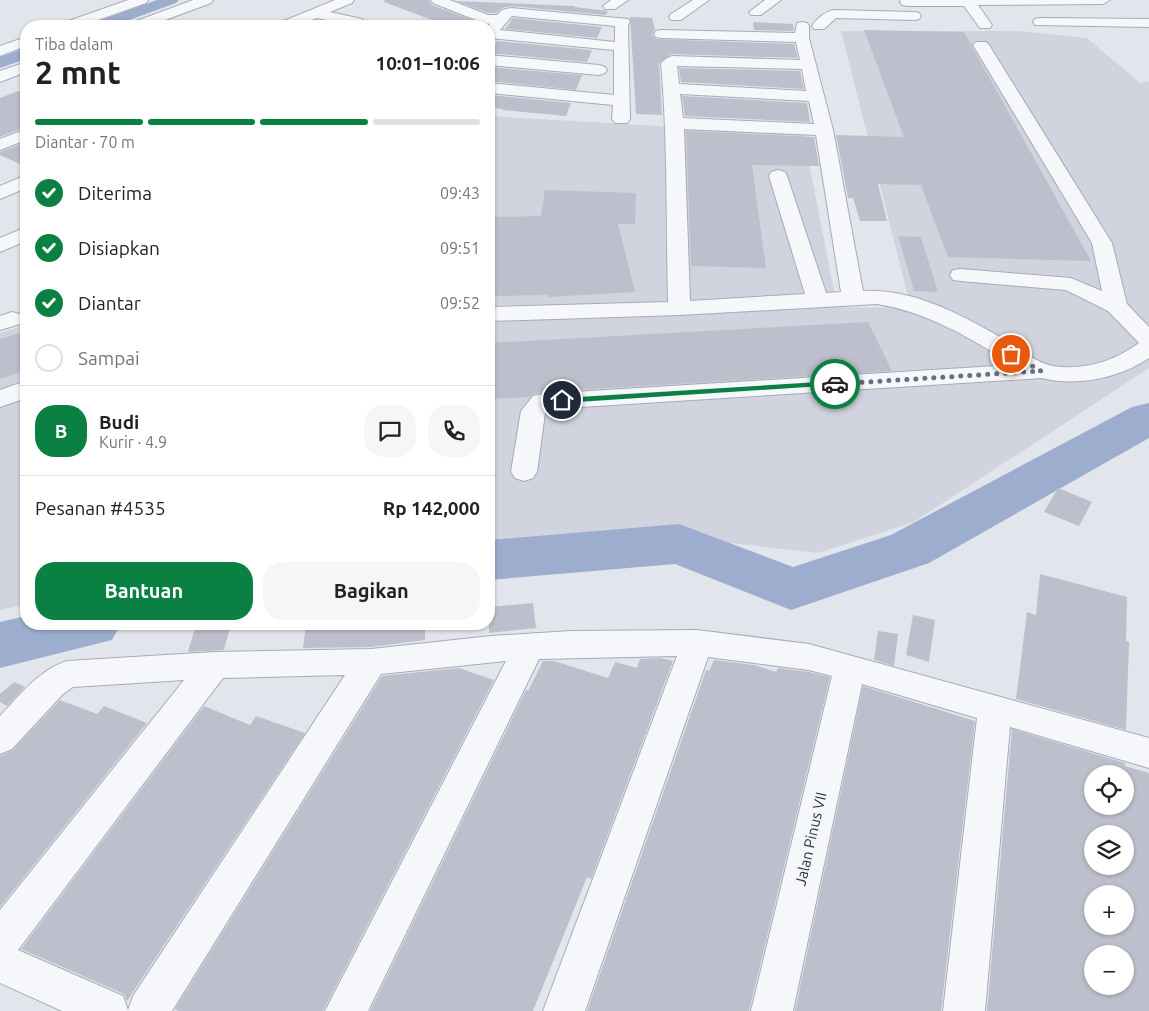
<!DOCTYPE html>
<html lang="id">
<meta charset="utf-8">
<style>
:root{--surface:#fff;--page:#f6f6f6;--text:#222;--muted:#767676;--line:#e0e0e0;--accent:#0b8043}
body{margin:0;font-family:Ubuntu,sans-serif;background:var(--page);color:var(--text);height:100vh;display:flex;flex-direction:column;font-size:19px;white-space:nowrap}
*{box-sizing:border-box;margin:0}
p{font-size:16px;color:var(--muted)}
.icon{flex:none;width:28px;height:28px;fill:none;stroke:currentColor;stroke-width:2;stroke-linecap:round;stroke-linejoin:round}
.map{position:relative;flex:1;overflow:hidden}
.details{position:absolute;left:20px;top:20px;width:475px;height:610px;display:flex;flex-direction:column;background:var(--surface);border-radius:20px;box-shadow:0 1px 4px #0004}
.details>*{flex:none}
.controls{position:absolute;left:1084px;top:765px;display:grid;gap:10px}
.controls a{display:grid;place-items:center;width:50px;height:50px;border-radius:50%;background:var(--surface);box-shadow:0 1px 4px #0004;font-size:25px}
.pin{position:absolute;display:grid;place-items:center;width:42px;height:42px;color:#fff;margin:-21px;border:2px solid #fff;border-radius:50%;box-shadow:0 1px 5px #0007}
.courier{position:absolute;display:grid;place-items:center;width:50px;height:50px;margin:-25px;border:4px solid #0b8043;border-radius:50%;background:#fff;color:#222;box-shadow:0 1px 6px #0007}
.overview em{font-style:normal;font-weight:700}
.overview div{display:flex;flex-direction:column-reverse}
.overview{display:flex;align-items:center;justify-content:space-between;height:85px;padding:0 15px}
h1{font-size:32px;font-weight:700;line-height:38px}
.bar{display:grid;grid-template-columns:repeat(4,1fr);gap:8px 5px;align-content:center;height:60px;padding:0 15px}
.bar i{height:6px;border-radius:4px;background:var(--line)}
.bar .current{background:var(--accent)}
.bar p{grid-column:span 4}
.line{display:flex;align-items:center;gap:12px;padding:0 15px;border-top:1px solid var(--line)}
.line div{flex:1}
.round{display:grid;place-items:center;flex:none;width:52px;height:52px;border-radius:20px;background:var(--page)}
ol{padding:0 15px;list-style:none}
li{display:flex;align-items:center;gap:15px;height:55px}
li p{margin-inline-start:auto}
li .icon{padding:5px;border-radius:50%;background:var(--accent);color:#fff;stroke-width:4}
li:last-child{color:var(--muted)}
li i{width:28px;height:28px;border:2px solid var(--line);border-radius:50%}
.primary-button{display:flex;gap:10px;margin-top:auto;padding:10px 15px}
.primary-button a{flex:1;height:58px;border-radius:20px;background:var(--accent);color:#fff;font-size:20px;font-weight:700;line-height:58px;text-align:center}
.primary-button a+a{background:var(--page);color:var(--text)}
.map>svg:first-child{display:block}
</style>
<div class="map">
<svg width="1149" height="1011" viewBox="0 0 1149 1011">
<rect width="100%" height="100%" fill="#e3e5ec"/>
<path fill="#d1d4de" d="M841,31H1020L1087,38L1140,83L1149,81V368L914,522L818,553L677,537L489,552V115L505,117L660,126L803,132L837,307L911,308Z
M26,325V604L0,610V333Z"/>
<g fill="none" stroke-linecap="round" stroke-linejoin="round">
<path fill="#9cadce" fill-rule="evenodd" d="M157,0H179L176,3L113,26H91L93,23Z
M26,48V59L0,68V57Z"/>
<path fill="#9cadce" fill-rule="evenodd" d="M1149,403V438L929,563L791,610L675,564L489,580V540L679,524L793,567L891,535L1132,407Z
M26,616V624H121L112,640L0,668V622Z"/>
</g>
<path fill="#bdc0cc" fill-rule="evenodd" d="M385,0H429L432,5L486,25L448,26L384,2Z
M456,1L575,6V7L608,11L606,15L511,6L502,8L496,13H488Z
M630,17L652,18L655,29L652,35L656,39L794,44L798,58L671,54L659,63L662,115L636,114Z
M513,18L602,27L597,38L505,29Z
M753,22L793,24L794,29L793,31L754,30Z
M864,30L964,32L1091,261L948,257L921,185L878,184L887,221H860L853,198H848L836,135L904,137Z
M497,41L592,50L587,62L489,53Z
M489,67L582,75L576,90L489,81Z
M679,68L800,71L804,89L681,82Z
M26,88V127L0,137V98Z
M489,95L571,103L566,116L502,110L503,109L489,107Z
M682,96L807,103L810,122L685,116Z
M686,131L814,137L819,166L752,165L766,268L691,266Z
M26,142V167L0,155V152Z
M545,190L636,193L635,224H618L635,292L548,297V295L489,296L491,217L541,216Z
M898,236L921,237L938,292L914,291Z
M868,322L892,371L542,392L533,394L530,397L489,399V343Z
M26,331V370L0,379V339Z
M1058,488L1092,502L1079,526L1044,512Z
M1040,574L1127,597L1126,641L1129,642L1126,730L1016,699L1027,612L1036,615Z
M533,603L536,628L489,633V607Z
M913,615L935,620L929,662L906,655Z
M306,624H425V640L371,647L303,648Z
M230,627L224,650L188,652L195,628Z
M878,631L898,634L894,666L874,660Z
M660,658L673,661L591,879L587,877L533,1011H370L526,690L528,691L543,661H554L608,678L615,662L637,668L640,659Z
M714,660L754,665L776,672L778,668L809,672L830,677L749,1011H587L706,670L709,671Z
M459,668L494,680L323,1011H179L175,1009L382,676Z
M14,682L25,687L7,706L0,702V694Z
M863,686L975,721L941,1011H795Z
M60,700L97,714L104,706L147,723L0,907V756L13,750Z
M204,706L250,725L256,716L305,733L127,1001L124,994L21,949Z
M1012,729L1125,763V766L1149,773V1011H987ZM1092,774H1125V806H1092ZM1092,834H1125V866H1092ZM1092,894H1125V926H1092ZM1092,954H1125V986H1092Z"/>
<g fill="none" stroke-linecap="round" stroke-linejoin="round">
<defs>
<path id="minor" d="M128,0H148L146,3L81,26H61L63,23Z
M193,0H213L211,3L149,26H129L131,23Z
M335,0H354L352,3L330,12L362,19L364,22L362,25L357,26L317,18L296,26H277L279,23Z
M431,0H450L488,15H497L502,10L511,8L628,19L630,22L628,25L630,119L627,123H615L612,119L613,105L489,93V83L614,95V50L489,38L488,26L490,24L481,22L433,3ZM512,16L615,26V42L500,30Z
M611,0H628L615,9H605L603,6Z
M693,0H709L681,20H671L669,17L671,14Z
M765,0H781L761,15H751L749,12Z
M901,0H1110L1103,4L978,5L992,25L990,28H980L964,6H907L902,5L900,2Z
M833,10L914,12L919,13L921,16L919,19L914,20L836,18L824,29H814L812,26C816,19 825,12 833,10Z
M1040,18L1149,19V27L1035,25L1033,22L1035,19Z
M802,22L807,23L809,26V38L833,130L863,291C915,288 965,317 1009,342C1023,350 1036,363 1053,366C1083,371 1115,361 1139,343L1108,311L1066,290L961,281L953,280L950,275L953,270L961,269L1071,278L1102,291L1092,243L973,45L976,42H986L989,45L1112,243L1127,304L1149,327V358C1119,378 1077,387 1042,378L549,409L545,413L537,472L533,478L524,481L515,478L511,472L521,411L533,396L542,394L1013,365C971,338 927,312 877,304L679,315L489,321V307L668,302C666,222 668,142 661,63L667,58L672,56L800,60L796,42L661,38L656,37L654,34L656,31L661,30L795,33L797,23ZM677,66L802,69L806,91L679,84ZM680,94L809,101L814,124L683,118ZM684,129L816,135L841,292L826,293L787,176L785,172L778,170L771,172L769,176L805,294L690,301Z
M26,37V46L0,56V46Z
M489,55L599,65L605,67L607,70L605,73L599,75L489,65Z
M26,62V72L0,82V71Z
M26,129V140L0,150V139Z
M26,175V188L0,199V186Z
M26,227V241L0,252V238Z
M12,312L20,314L23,319L20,324L0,330V316Z
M26,381V398L0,407V390Z
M697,630L809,644L1149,738V768L1010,727L985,1011H943L977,718L862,684L793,1011H751L832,676L809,670L708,657L585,1011H543L677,656L539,659L368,1011H325L506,661L381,674L172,1011H62L0,983V910L184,680L73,687L63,694L12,749L0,754V716C20,695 39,670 67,661L215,652L371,649L491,636L571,631ZM345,675L133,996L128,1010L123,996L18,950L223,678Z"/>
</defs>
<use href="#minor" stroke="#a7abb7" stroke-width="2"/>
<use href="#minor" fill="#f6f7fa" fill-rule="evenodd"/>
</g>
<path fill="#0b8043" d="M835,381L839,384L838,385L562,403L558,400L562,398Z"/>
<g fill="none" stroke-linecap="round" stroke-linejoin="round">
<path stroke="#6a6f80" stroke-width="5" stroke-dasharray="0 9" d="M835,384L1041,371L1011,354"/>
</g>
<g text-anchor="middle" stroke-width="5" stroke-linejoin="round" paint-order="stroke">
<g font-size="15" fill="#293046" stroke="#f3f5f9">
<text transform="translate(811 839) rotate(-77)" y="5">Jalan Pinus VII</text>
</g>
</g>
</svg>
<div class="controls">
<a><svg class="icon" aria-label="locate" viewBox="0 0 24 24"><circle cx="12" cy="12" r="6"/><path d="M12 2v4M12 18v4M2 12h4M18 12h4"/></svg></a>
<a><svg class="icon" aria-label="layers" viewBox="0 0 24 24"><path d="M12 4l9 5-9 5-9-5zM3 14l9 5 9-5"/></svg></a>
<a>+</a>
<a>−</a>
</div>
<div class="pin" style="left:1011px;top:354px;background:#ea580c"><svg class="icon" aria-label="bag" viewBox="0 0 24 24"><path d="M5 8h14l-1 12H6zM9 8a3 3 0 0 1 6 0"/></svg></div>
<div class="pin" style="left:562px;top:400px;background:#1f2937"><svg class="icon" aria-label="home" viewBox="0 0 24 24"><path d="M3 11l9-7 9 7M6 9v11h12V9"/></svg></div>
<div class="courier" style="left:835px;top:384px"><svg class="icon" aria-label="car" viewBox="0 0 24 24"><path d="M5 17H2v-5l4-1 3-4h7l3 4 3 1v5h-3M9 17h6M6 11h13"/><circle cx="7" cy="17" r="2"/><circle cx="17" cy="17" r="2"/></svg></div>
<section class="details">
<div class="overview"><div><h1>2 mnt</h1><p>Tiba dalam</p></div><em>10:01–10:06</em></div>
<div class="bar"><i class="current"></i><i class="current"></i><i class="current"></i><i></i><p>Diantar · 70 m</p></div>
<ol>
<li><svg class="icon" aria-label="check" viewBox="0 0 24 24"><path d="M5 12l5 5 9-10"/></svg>Diterima<p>09:43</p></li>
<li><svg class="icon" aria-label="check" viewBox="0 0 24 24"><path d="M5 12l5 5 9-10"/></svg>Disiapkan<p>09:51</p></li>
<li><svg class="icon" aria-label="check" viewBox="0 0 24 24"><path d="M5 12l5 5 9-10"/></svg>Diantar<p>09:52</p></li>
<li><i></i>Sampai</li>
</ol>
<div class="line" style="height:90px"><b class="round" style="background:var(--accent);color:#fff">B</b><div><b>Budi</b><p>Kurir · 4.9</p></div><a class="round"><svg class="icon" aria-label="chat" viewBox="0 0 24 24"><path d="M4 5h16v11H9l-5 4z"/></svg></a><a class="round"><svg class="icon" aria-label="phone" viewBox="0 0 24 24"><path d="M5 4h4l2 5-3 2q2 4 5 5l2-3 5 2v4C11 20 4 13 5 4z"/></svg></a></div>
<div class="line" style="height:65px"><div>Pesanan #4535</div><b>Rp 142,000</b></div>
<div class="primary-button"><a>Bantuan</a><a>Bagikan</a></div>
</section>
</div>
